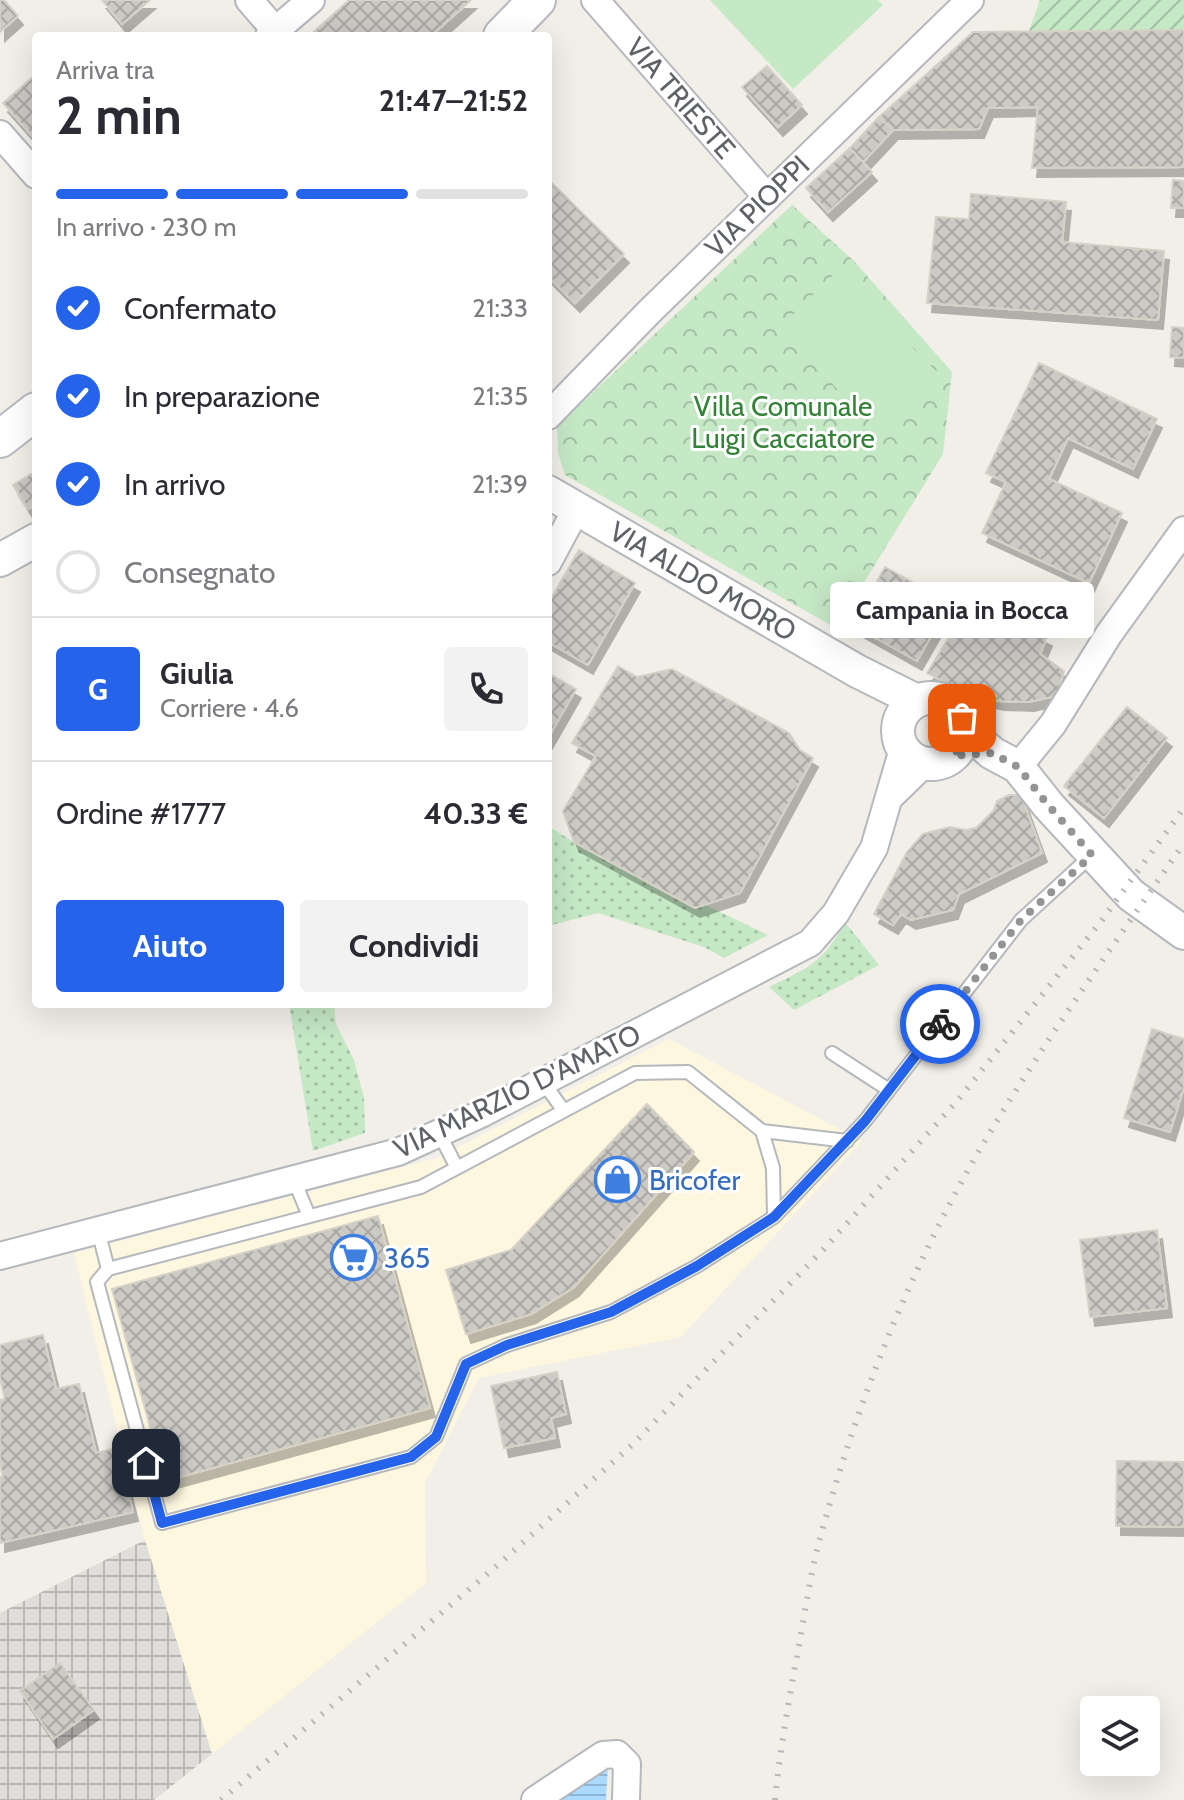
<!DOCTYPE html>
<html lang="it">
<meta charset="utf-8">
<style>
:root{--surface:#fff;--page:#f2f2f3;--text:#2b2b33;--muted:#7c7c81;--line:#e1e1e2;--accent:#2563eb}
body{margin:0;font-family:Cabin,sans-serif;background:var(--page);color:var(--text);height:100vh;display:flex;flex-direction:column;font-size:30px;white-space:nowrap}
*{box-sizing:border-box;margin:0}
p{font-size:26px;color:var(--muted)}
.icon{flex:none;width:44px;height:44px;fill:none;stroke:currentColor;stroke-width:2;stroke-linecap:round;stroke-linejoin:round}
.map{position:relative;flex:1;overflow:hidden}
.panel{position:absolute;left:32px;top:32px;width:520px;height:976px;display:flex;flex-direction:column;background:var(--surface);border-radius:8px;box-shadow:0 8px 32px #0002}
.panel>*{flex:none}
.tools{position:absolute;left:1080px;top:1696px;display:grid;gap:16px}
.tools a{display:grid;place-items:center;width:80px;height:80px;border-radius:8px;background:var(--surface);box-shadow:0 8px 32px #0002;font-size:40px}
.pin{position:absolute;display:grid;place-items:center;width:68px;height:68px;color:#fff;margin:-34px;border-radius:16px;box-shadow:0 4px 12px #0006}
.courier{position:absolute;display:grid;place-items:center;width:80px;height:80px;margin:-40px;border:6px solid #2563eb;border-radius:50%;background:#fff;color:#222;box-shadow:0 2px 10px #0007}
.bubble{position:absolute;height:56px;border-radius:8px;background:var(--surface);box-shadow:0 8px 32px #0002;font-size:26px;font-weight:800;line-height:56px;text-align:center}
.headline em{font-style:normal;font-weight:800}
.headline div{display:flex;flex-direction:column-reverse}
.headline{display:flex;align-items:center;justify-content:space-between;height:136px;padding:0 24px}
h1{font-size:52px;font-weight:800;line-height:60px}
.bar{display:grid;grid-template-columns:repeat(4,1fr);gap:12px 8px;align-content:center;height:96px;padding:0 24px}
.bar i{height:10px;border-radius:6px;background:var(--line)}
.bar .current{background:var(--accent)}
.bar p{grid-column:span 4}
.line{display:flex;align-items:center;gap:20px;padding:0 24px;border-top:2px solid var(--line)}
.line div{flex:1}
.round{display:grid;place-items:center;flex:none;width:84px;height:84px;border-radius:8px;background:var(--page)}
ol{padding:0 24px;list-style:none}
li{display:flex;align-items:center;gap:24px;height:88px}
li p{margin-inline-start:auto}
li .icon{padding:8px;border-radius:50%;background:var(--accent);color:#fff;stroke-width:4}
li:last-child{color:var(--muted)}
li i{width:44px;height:44px;border:4px solid var(--line);border-radius:50%}
.cta{display:flex;gap:16px;margin-top:auto;padding:16px 24px}
.cta a{flex:1;height:92px;border-radius:8px;background:var(--accent);color:#fff;font-size:32px;font-weight:800;line-height:92px;text-align:center}
.cta a+a{background:var(--page);color:var(--text)}
.map>svg:first-child{display:block}
</style>
<div class="map">
<svg width="1184" height="1800" viewBox="0 0 1184 1800">
<defs>
<pattern id="industrial-grid" width="8" height="8" patternUnits="userSpaceOnUse" patternTransform="scale(2)"><rect width="8" height="8" fill="#e0deda"/><path d="M0 4h8M4 0v8" fill="none" stroke="#b9b8b5"/></pattern>
<pattern id="grass-dots" width="8" height="8" patternUnits="userSpaceOnUse" patternTransform="scale(2)"><rect width="8" height="8" fill="#c5e8c5"/><path d="M2 2h.1M6 6h.1" fill="none" stroke="#a3c0a4" stroke-width="1.8" stroke-linecap="round"/></pattern>
<pattern id="forest-crowns" width="20" height="18" patternUnits="userSpaceOnUse" patternTransform="scale(2)"><rect width="20" height="18" fill="#c5e8c5"/><path d="M2 6a3 3 0 1 1 6 0M12 15a3 3 0 1 1 6 0" fill="none" stroke="#a3c0a4"/></pattern>
<pattern id="garden-furrows" width="10" height="10" patternUnits="userSpaceOnUse" patternTransform="scale(2)"><rect width="10" height="10" fill="#c5e8c5"/><path d="M-1 1l2-2M0 10L10 0M9 11l2-2" fill="none" stroke="#a3c0a4"/></pattern>
<pattern id="water-rules" width="6" height="5" patternUnits="userSpaceOnUse" patternTransform="scale(2)"><rect width="6" height="5" fill="#aadaff"/><path d="M0 2.5h6" fill="none" stroke="#8eb4d2"/></pattern>
<pattern id="building-cross-hatch" width="8" height="8" patternUnits="userSpaceOnUse" patternTransform="scale(2)"><rect width="8" height="8" fill="#cccac5"/><path d="M0 0l8 8M0 8l8-8" fill="none" stroke="#a9a8a4"/></pattern>
<filter id="shadow"><feDropShadow dx="5" dy="9" stdDeviation="0" flood-color="#0004"/></filter>
</defs>
<rect width="100%" height="100%" fill="#f1efe8"/>
<path fill="#fef7e0" d="M669,1039L862,1141L681,1337L479,1378L425,1483L426,1583L212,1754L145,1540L74,1253L437,1158Z"/>
<path fill="url(#industrial-grid)" d="M145,1540L212,1754L154,1800H0V1613Z"/>
<path fill="url(#grass-dots)" d="M548,826L574,842L768,935L724,958L704,947L598,913L548,926Z
M845,922L879,965L794,1010L769,987C808,968 823,963 845,922Z
M289,1004H334L336,1024L354,1060L364,1098L365,1133L313,1151Z"/>
<path fill="url(#forest-crowns)" d="M792,205L854,261L952,372L943,454L836,628L565,475L558,453L557,426Z"/>
<path fill="url(#garden-furrows)" d="M1040,0H1184V30L1029,31Z"/>
<path fill="#c5e8c5" d="M710,0H878L883,5L793,89Z
M836,272L938,373L880,431L778,330Z"/>
<path fill="url(#water-rules)" d="M608,1765L606,1800H545Z"/>
<path fill="url(#building-cross-hatch)" stroke="#d6d1c6" stroke-width="2" filter="url(#shadow)" d="M0,0H4L18,16L0,32Z
M102,0H150L122,24Z
M349,0H471L431,36H309Z
M1184,30V167L1032,168L1038,107L988,108L979,129L893,130L879,117L973,32Z
M767,66L802,105L778,127L742,87Z
M36,74V140L3,103Z
M879,117L893,130L863,162L850,148Z
M850,148L872,172L828,212L806,188Z
M548,179L624,254L575,303L548,276Z
M1173,180L1184,181V208H1171Z
M971,194L1066,202L1062,242L1164,251L1158,320L927,303L936,217L969,219Z
M1172,327L1184,328V358L1170,357Z
M1039,363L1157,419L1133,469L1068,438L1049,479L1122,513L1089,583L982,533L1006,482L986,473Z
M36,471V505L28,509L13,485Z
M579,550L635,583L588,665L548,642V604Z
M885,567L950,603L917,661L853,625Z
M970,603L1047,637L1040,654L1064,671L1056,696L1029,702L999,701L969,694L927,673Z
M618,666L637,677L672,669L789,733L800,750L813,758L740,893L695,908L574,842L563,811L596,756L572,743Z
M548,673L576,689L548,738Z
M1127,707L1167,738L1104,818L1064,786Z
M1009,795H1021L1042,853L959,894L953,910L911,920L901,914L893,925L874,914L907,852L923,834L950,827L966,830L976,828L994,810L997,801Z
M1152,1029L1184,1039V1087L1170,1132L1124,1118Z
M647,1104L694,1152L574,1287L531,1314L466,1334L446,1270L511,1250Z
M378,1216L430,1408L165,1481L112,1289Z
M1157,1230L1167,1308L1090,1317L1080,1240Z
M43,1335L56,1389L79,1384L96,1453L117,1448L133,1512L0,1543V1477L3,1476L0,1465V1400L5,1399L0,1379V1345Z
M557,1372L566,1414L551,1418L555,1438L504,1448L491,1386Z
M1117,1461L1184,1462V1527L1116,1526Z
M60,1663L94,1710L53,1739L20,1691Z"/>
<g fill="none" stroke-linecap="round" stroke-linejoin="round">
<defs>
<path id="service" d="M832,1053L889,1090
M543,1082L564,1111
M762,1131L773,1168L774,1217
M439,1133L457,1168
M847,1141L762,1131L688,1072L635,1073L421,1187L108,1269L97,1282L162,1523L411,1457L436,1437L466,1364L507,1345L611,1312L697,1266L774,1217L865,1121L1021,920L1092,855
M294,1180L309,1216
M98,1230L108,1269"/>
<path id="minor" d="M249,0L275,30
M595,0L767,197
M269,36L311,0
M0,134L36,175
M548,416L650,311L970,0
M548,562L577,508
M1018,767L1053,724L1109,634L1184,530
M890,797L924,764
M0,1256L398,1152L483,1113L810,943L836,913L874,848L903,749
M535,1800L603,1755L617,1754L627,1764L626,1800"/>
<path id="tertiary" d="M548,492L857,671L917,701
M0,560L36,540
M898 731a33 33 0 1 1 66 0a33 33 0 1 1-66 0Z
M965,729L992,753L1018,767L1048,805L1131,895L1184,933"/>
<path id="secondary" d="M502,36L537,0
M0,439L36,411"/>
</defs>
<use href="#service" stroke="#b5b8bc" stroke-width="16"/>
<use href="#minor" stroke="#b5b8bc" stroke-width="30"/>
<use href="#tertiary" stroke="#b5b8bc" stroke-width="36"/>
<use href="#secondary" stroke="#b6babf" stroke-width="40"/>
<use href="#service" stroke="#fff" stroke-width="12"/>
<use href="#minor" stroke="#fff" stroke-width="26"/>
<use href="#tertiary" stroke="#fff" stroke-width="32"/>
<use href="#secondary" stroke="#fff" stroke-width="36"/>
<path stroke="#b6b7b8" stroke-width="6" stroke-dasharray="2 10" stroke-linecap="butt" d="M221,1800L499,1564L632,1445L823,1250L958,1100L1102,920L1184,808
M775,1800C780,1751 788,1704 797,1656C805,1615 810,1572 822,1531C858,1401 909,1273 976,1156C1039,1048 1113,946 1184,843"/>
</g>
<g fill="none" stroke-linecap="round" stroke-linejoin="round">
<path stroke="#929495" stroke-width="8" stroke-dasharray="0 14.4" d="M940,1024L1021,920L1092,855L1048,805L1018,767L992,753L953,756C964,743 966,734 962,718"/>
<path stroke="#2563eb" stroke-width="10" d="M146,1463L162,1523L411,1457L436,1437L466,1364L507,1345L611,1312L697,1266L774,1217L865,1121L940,1024"/>
</g>
<defs>
<symbol id="shop-ring" viewBox="-11 -11 22 22"><circle r="9.5" fill="#fff" stroke="#3f7fe0" stroke-width="1.5"/><path d="M-5-2.5h2.3a2.7 3.5 0 0 1 5.4 0H5L5.5 6h-11ZM-1.5-2.5h3a1.5 2.3 0 0 0-3 0Z" fill="#3f7fe0"/></symbol>
<symbol id="supermarket-ring" viewBox="-11 -11 22 22"><circle r="9.5" fill="#fff" stroke="#3f7fe0" stroke-width="1.5"/><path d="M-6-5.5h2.5l.6 2H6L4.5 2H-2.5L-4.4-4H-6ZM-1.5 3.2a1.3 1.3 0 1 0 .1 0ZM3 3.2a1.3 1.3 0 1 0 .1 0Z" fill="#3f7fe0"/></symbol>
</defs>
<g fill-rule="evenodd">
<use href="#shop-ring" x="592" y="1154" width="51" height="51"/>
<use href="#supermarket-ring" x="328" y="1232" width="51" height="51"/>
</g>
<g text-anchor="middle" stroke-width="6" stroke-linejoin="round" paint-order="stroke">
<g font-size="28" fill="#5f6368" stroke="#fff">
<text transform="translate(681 98) rotate(49)" y="10">VIA TRIESTE</text>
<text transform="translate(757 206) rotate(-44)" y="10">VIA PIOPPI</text>
<text transform="translate(703 581) rotate(30)" y="10">VIA ALDO MORO</text>
<text transform="translate(517 1091) rotate(-26)" y="10">VIA MARZIO D'AMATO</text>
</g>
<g font-size="28" fill="#348238" stroke="#fff">
<text x="783" y="416">Villa Comunale<tspan x="783" dy="32">Luigi Cacciatore</tspan></text>
</g>
<g font-size="28" fill="#366cbe" stroke="#fff" text-anchor="start">
<text x="649" y="1190">Bricofer</text>
<text x="384" y="1268">365</text>
</g>
</g>
</svg>
<div class="tools">
<a><svg class="icon" aria-label="layers" viewBox="0 0 24 24"><path d="M12 4l9 5-9 5-9-5zM3 14l9 5 9-5"/></svg></a>
</div>
<div class="pin" style="left:962px;top:718px;background:#ea580c"><svg class="icon" aria-label="bag" viewBox="0 0 24 24"><path d="M5 8h14l-1 12H6zM9 8a3 3 0 0 1 6 0"/></svg></div>
<div class="pin" style="left:146px;top:1463px;background:#1f2937"><svg class="icon" aria-label="home" viewBox="0 0 24 24"><path d="M3 11l9-7 9 7M6 9v11h12V9"/></svg></div>
<div class="courier" style="left:940px;top:1024px"><svg class="icon" aria-label="bike" viewBox="0 0 24 24"><circle cx="6" cy="16" r="4"/><circle cx="18" cy="16" r="4"/><path d="M6 16l4-8h5l3 8M10 8l3 8H6M13 5h3"/></svg></div>
<div class="bubble" style="left:830px;top:582px;width:264px">Campania in Bocca</div>
<section class="panel">
<div class="headline"><div><h1>2 min</h1><p>Arriva tra</p></div><em>21:47–21:52</em></div>
<div class="bar"><i class="current"></i><i class="current"></i><i class="current"></i><i></i><p>In arrivo · 230 m</p></div>
<ol>
<li><svg class="icon" aria-label="check" viewBox="0 0 24 24"><path d="M5 12l5 5 9-10"/></svg>Confermato<p>21:33</p></li>
<li><svg class="icon" aria-label="check" viewBox="0 0 24 24"><path d="M5 12l5 5 9-10"/></svg>In preparazione<p>21:35</p></li>
<li><svg class="icon" aria-label="check" viewBox="0 0 24 24"><path d="M5 12l5 5 9-10"/></svg>In arrivo<p>21:39</p></li>
<li><i></i>Consegnato</li>
</ol>
<div class="line" style="height:144px"><b class="round" style="background:var(--accent);color:#fff">G</b><div><b>Giulia</b><p>Corriere · 4.6</p></div><a class="round"><svg class="icon" aria-label="phone" viewBox="0 0 24 24"><path d="M5 4h4l2 5-3 2q2 4 5 5l2-3 5 2v4C11 20 4 13 5 4z"/></svg></a></div>
<div class="line" style="height:104px"><div>Ordine #1777</div><b>40.33 €</b></div>
<div class="cta"><a>Aiuto</a><a>Condividi</a></div>
</section>
</div>
